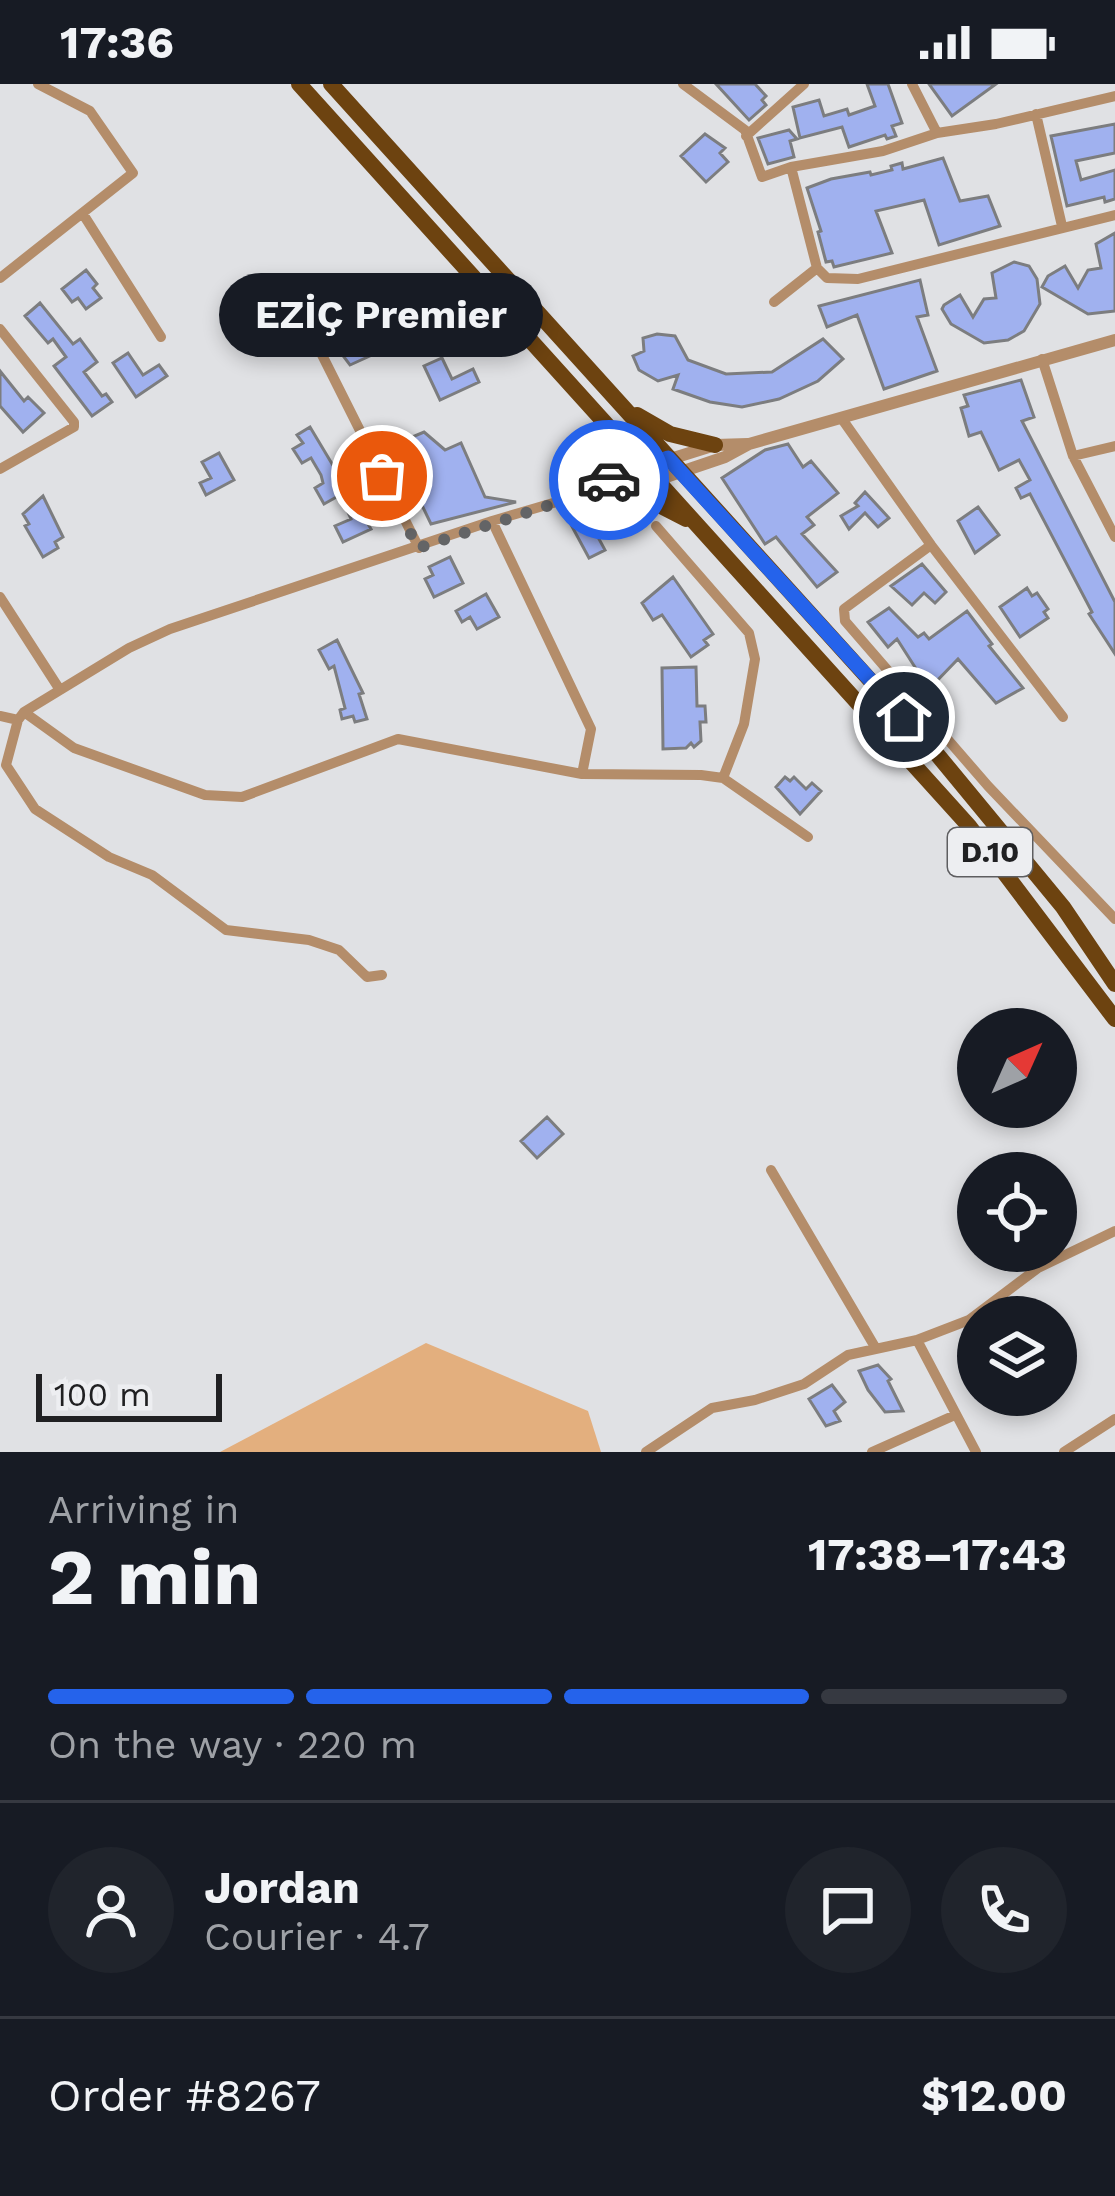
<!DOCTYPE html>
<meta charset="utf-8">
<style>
:root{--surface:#171b24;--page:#20242c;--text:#f1f3f6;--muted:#9ea1a6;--line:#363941;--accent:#2563eb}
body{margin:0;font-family:"Work Sans",sans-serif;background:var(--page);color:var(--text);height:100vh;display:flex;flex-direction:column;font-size:45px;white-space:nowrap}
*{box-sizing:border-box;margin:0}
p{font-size:39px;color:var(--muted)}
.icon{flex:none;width:66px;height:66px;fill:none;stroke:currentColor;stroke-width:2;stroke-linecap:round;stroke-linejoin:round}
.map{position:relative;height:1368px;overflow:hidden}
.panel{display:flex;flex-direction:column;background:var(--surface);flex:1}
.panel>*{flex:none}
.needle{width:78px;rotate:45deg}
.fabs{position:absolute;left:957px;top:924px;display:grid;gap:24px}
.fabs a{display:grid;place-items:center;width:120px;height:120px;border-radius:50%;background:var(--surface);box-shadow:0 6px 18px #0003;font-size:60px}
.scale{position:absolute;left:36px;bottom:30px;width:186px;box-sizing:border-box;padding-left:12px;border:6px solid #202022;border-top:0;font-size:33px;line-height:42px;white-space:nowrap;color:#202022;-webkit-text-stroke:9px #edeef1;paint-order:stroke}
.pin{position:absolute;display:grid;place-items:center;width:102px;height:102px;color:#fff;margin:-51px;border:6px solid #fff;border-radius:50%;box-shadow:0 3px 12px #0007}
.courier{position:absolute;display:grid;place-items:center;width:120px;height:120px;margin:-60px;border:9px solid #2563eb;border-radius:50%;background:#fff;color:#222;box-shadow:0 3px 15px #0007}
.bubble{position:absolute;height:84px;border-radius:42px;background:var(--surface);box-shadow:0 6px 18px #0003;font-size:39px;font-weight:700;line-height:84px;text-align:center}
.head em{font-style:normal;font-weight:700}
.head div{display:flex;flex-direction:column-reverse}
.head{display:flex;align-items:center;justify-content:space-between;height:204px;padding:0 48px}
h1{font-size:78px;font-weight:700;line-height:90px}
.bar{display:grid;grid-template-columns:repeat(4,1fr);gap:18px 12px;align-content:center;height:144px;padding:0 48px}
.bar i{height:15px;border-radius:9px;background:var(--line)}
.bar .active{background:var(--accent)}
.bar p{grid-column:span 4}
.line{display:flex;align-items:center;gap:30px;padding:0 48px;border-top:3px solid var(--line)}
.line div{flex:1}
.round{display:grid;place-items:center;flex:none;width:126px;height:126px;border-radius:63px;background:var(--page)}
.status{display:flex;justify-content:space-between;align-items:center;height:84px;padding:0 60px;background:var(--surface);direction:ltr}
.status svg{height:33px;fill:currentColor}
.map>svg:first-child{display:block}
</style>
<div class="status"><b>17:36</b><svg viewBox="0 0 49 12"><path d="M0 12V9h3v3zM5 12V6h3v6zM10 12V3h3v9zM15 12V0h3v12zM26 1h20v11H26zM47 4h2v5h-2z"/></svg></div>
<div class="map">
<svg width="1115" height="1368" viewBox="0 0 1115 1368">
<rect width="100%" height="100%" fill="#e0e1e4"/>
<path fill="#e3af7e" d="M426,1259L588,1327L601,1368H220Z"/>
<path fill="#a0b1ef" stroke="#7c7d7f" stroke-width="3" d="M716,0H755L766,12L762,16L766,21L749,36Z
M867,0H888L902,39L892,42L896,52L887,55L885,51L849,63L842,43L800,54L793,23L819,16L824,32L847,25L849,31L875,22Z
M929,0H996L952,32Z
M1115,40V69L1076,77L1081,96L1115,86V115L1105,118L1104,113L1067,122L1051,52Z
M789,46L797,55L790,57L794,73L768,80L758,54Z
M705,50L725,64L720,69L728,78L706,98L681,72Z
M943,74L960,117L988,112L1000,142L939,161L924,116L876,127L892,169L834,183L832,177L826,178L818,148L821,147L807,104L831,95L870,88L871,91L892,86L891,82L902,79L903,85Z
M1115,149V227L1088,230L1042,203L1048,192L1065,182L1078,204L1088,186L1101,184L1096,160Z
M1014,178L1029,182L1037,195L1040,220L1024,247L1008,256L984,259L951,240L942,225L944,221L960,211L973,233L984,215L996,214L992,189Z
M86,186L97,200L93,204L101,214L86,225L78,214L72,218L62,205Z
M920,196L928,231L917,233L937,287L884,305L857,231L827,243L819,222Z
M40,219L73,260L80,255L97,278L84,288L102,312L106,310L112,318L92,332L54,282L66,273L53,255L48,259L25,232Z
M339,243L348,254L355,249L372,271L350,281L328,252Z
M657,250L675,252L688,276L726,290L772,288L823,255L843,275L818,297L779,315L742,323L710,318L673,305L678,291L658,297L639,286L633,272L644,267L643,254Z
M128,269L143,291L159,281L167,292L136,313L113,279Z
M442,274L452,295L473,285L479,298L440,316L424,282Z
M0,287L24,317L28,313L44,329L23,348L0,322Z
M1021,296L1034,333L1022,337L1115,518V570L1089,530L1092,528L1030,410L1021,414L1016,404L1030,396L1019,376L999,386L981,348L969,352L961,324L968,322L964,311Z
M310,343L371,445L343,458L335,442L351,435L340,411L324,420L315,404L323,399L321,391L311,374L302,379L293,365L303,359L297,351Z
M424,348L445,366L461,359L485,413L516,418L431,440L393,361Z
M788,360L803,383L811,377L838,409L807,433L814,441L802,450L837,488L817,503L776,453L765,460L722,394L765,366Z
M219,369L234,396L206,411L200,399L211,394L202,378Z
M865,408L889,434L878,443L865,429L849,445L841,432L858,422L855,419Z
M43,412L63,453L55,458L58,464L43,473L25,442L29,440L23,430Z
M978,423L999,451L975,469L958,437Z
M585,429L605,466L589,474L569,437Z
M450,473L463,499L434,513L425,495L433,491L429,483Z
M922,480L946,508L935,519L924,509L912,521L891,502Z
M673,493L713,550L704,556L708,561L691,573L662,531L653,536L642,519Z
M1027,504L1032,512L1037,509L1048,525L1044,528L1048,534L1020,553L1000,523Z
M486,510L499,533L477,545L470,533L462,538L456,527Z
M889,524L918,553L924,549L929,555L967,527L992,560L989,562L1023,604L996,619L958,575L929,605L897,555L888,563L868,538Z
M337,556L363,609L359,610L367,635L355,638L353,632L342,635L340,626L345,624L334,582L329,585L319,566Z
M696,583L697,622H705L706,638H700L701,657L694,663L691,659L686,664L663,665L662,584Z
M785,693L790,697L794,693L806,705L812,699L821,707L800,730L776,703Z
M547,1033L563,1050L537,1074L521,1057Z
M878,1281L891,1295L888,1297L903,1327L885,1328L868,1306L859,1287Z
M832,1301L845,1318L834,1327L840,1337L826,1342L809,1315Z"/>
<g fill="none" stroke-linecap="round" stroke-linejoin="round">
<path stroke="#b48d6a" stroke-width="10" d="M683,0L745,46L762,93L791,83L883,67L937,49L996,40L1115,12
M912,0L937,49
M1036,30L1062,142
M746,52L804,0
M791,83L817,184
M83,130L161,253
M0,194L133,89L90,27L38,0
M774,218L817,184L827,194L858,195L1115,131
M0,245L74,338V343L0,385
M310,247L419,464
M1042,275L1073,372L1115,453
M842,335L931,461L1063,633
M1073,372L1115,362
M610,395L645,383
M492,437L591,645L582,690
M656,442L749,549L755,575L744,640L723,694
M931,461L844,525L845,537L988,702L1115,835
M0,513L60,606
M24,628L74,664L205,711L242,713L398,655L582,690L701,691L723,694L808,753
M0,632L18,636L24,628L129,564L170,545L492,437L587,409L657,396
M18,636L6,681L35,725L109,773L152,791L226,846L309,856L339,866L367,893L382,891
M771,1086L875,1263
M917,1256L976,1368
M646,1368L712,1324L755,1316L804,1300L848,1271L917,1256L969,1236L1038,1184L1115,1147
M872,1368L955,1331
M1064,1368L1115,1335"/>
<path stroke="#b48d6a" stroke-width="12" d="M645,383L715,361L748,360
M657,396L725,373L749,360L1115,256"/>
<path stroke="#6d4310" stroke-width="16" d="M299,0L969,742L1115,935
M331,0L936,669L1063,823L1115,900
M637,331L670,350L715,361
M602,398L620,379L614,353
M626,404L686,435"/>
</g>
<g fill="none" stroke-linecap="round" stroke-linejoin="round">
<path stroke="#636466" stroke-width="12" stroke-dasharray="0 21.6" d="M382,392L418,464L587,409L609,396"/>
<path stroke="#2563eb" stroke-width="15" d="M609,396L668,374L904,633"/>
</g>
<g text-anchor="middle" stroke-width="12" stroke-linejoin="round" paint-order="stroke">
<rect fill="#edeef1" stroke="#5e5e60" stroke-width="3" x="948" y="744" width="84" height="48" rx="9"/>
<g font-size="30" font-weight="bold" fill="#202022">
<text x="990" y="778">D.10</text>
</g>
</g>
</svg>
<div class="fabs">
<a><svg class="needle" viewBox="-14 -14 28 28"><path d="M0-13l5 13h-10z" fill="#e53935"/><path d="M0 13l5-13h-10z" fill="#9ea1a6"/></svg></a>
<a><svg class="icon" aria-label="locate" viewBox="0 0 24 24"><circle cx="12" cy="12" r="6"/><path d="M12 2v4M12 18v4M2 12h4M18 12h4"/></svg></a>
<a><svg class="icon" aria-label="layers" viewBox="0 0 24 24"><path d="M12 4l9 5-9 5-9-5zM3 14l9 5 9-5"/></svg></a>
</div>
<div class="scale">100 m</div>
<div class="pin" style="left:382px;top:392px;background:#ea580c"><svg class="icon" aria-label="bag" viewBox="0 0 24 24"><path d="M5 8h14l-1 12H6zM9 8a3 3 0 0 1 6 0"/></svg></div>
<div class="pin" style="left:904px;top:633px;background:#1f2937"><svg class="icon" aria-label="home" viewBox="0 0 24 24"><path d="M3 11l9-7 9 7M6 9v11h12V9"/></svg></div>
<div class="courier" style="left:609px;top:396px"><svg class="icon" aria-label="car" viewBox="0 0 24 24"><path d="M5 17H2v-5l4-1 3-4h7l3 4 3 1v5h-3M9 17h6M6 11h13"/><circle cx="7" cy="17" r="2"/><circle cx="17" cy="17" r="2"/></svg></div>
<div class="bubble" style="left:219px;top:189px;width:324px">EZİÇ Premier</div>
</div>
<section class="panel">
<div class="head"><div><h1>2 min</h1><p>Arriving in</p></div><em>17:38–17:43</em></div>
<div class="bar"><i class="active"></i><i class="active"></i><i class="active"></i><i></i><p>On the way · 220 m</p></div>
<div class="line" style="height:216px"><a class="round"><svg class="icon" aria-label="person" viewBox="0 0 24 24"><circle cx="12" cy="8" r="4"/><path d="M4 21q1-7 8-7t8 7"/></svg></a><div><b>Jordan</b><p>Courier · 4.7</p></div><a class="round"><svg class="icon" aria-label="chat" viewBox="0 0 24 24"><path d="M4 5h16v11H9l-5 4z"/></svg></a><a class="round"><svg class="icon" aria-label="phone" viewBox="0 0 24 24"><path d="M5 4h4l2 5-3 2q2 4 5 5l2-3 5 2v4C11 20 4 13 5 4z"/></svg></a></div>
<div class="line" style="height:156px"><div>Order #8267</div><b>$12.00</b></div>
</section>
